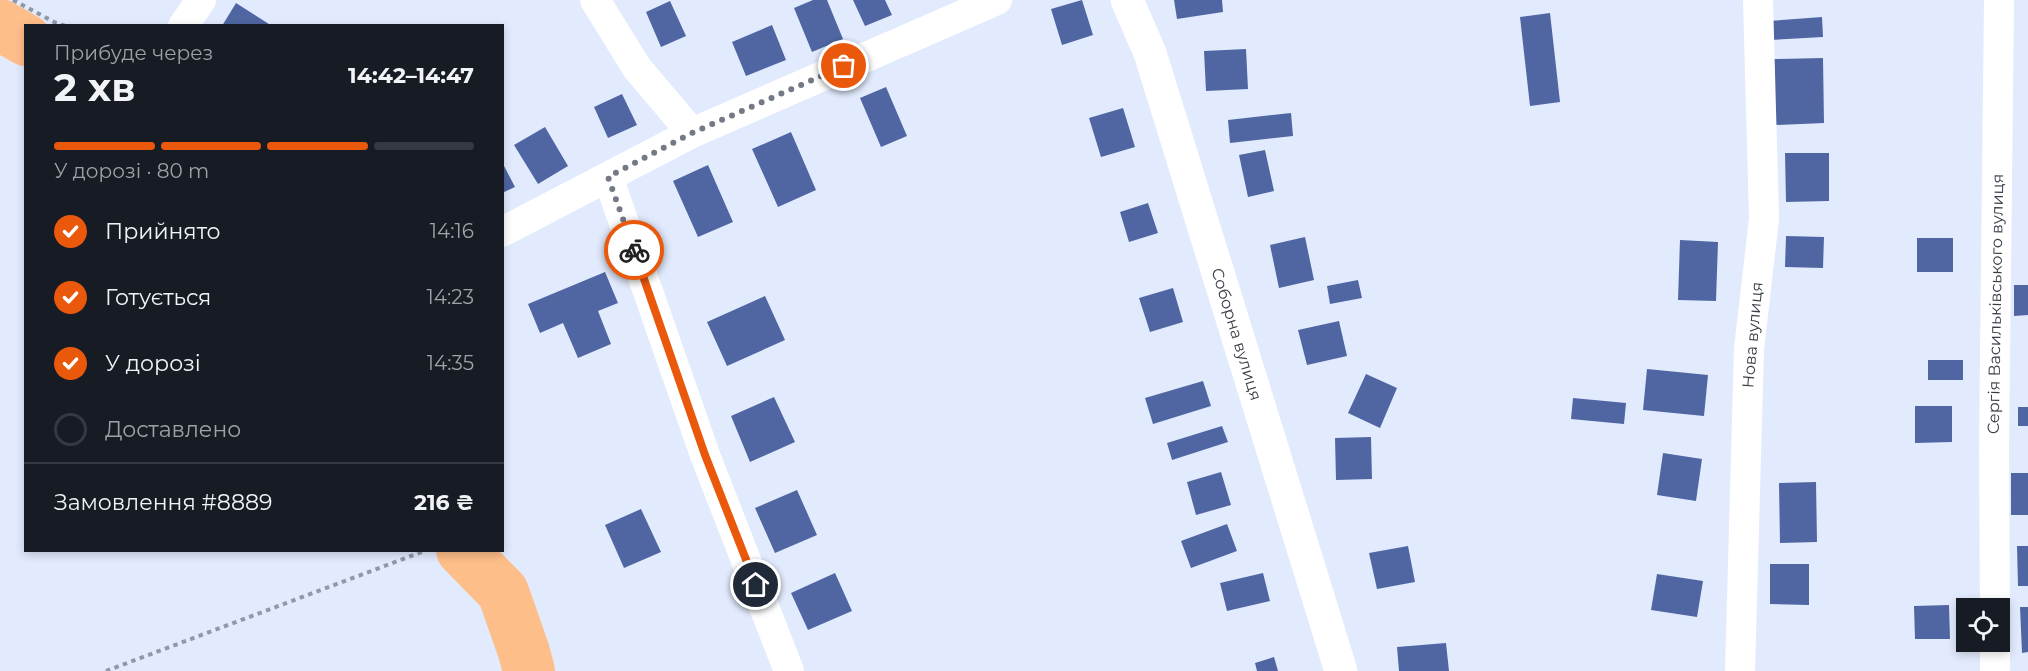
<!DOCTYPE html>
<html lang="uk">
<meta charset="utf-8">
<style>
:root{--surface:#171b24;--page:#242831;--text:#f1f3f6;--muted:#9ea1a6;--line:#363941;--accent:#ea580c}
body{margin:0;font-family:Montserrat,sans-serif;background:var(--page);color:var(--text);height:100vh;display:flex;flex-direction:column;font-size:22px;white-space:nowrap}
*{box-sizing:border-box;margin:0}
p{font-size:20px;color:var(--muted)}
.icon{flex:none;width:33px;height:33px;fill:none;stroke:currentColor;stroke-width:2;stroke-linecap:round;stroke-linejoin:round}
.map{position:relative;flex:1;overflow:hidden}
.side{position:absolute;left:24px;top:24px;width:480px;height:528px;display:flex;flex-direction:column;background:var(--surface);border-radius:0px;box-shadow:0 3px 9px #0003}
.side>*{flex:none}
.tools{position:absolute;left:1956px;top:598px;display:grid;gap:12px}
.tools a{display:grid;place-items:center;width:54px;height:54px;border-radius:0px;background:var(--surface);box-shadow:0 3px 9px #0003;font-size:30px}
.pin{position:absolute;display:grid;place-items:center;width:51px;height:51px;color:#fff;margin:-26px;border:3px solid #fff;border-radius:50%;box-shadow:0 2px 6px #0007}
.courier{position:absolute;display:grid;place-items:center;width:60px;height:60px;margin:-30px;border:4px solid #ea580c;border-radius:50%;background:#fff;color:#222;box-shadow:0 2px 8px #0007}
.summary em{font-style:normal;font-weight:700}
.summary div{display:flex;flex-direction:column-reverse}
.summary{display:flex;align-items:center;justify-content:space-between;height:102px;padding:0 30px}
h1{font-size:39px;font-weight:700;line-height:45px}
.bar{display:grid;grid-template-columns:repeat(4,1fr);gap:9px 6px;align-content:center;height:72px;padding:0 30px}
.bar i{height:8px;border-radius:4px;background:var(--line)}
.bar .selected{background:var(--accent)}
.bar p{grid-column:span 4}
.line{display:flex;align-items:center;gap:15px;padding:0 30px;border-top:2px solid var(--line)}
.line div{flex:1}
ol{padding:0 30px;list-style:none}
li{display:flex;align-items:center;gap:18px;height:66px}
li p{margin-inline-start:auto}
li .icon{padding:6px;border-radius:50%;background:var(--accent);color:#fff;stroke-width:4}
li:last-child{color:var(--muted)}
li i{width:33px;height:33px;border:3px solid var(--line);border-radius:50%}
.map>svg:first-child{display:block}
</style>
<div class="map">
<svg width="2028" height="671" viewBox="0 0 2028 671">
<rect width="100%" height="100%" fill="#e2ebfd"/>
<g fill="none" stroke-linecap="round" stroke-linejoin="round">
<path stroke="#febe8a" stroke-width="52" d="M0,25L26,40
M462,550L503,592L524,652L529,671"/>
</g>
<path fill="#4f66a2" d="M813,0H827L843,39L812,52L794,8Z
M853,0H885L892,15L865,26Z
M1082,0L1093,35L1062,45L1051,9Z
M1174,0H1222L1223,12L1177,19Z
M670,1L686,36L661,47L646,12Z
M236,3L272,26H222Z
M1550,13L1560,102L1530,106L1520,17Z
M1822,17L1823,37L1770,40L1769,21Z
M772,25L786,60L746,76L732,42Z
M1246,49L1248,89L1206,91L1204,51Z
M1823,58L1824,123L1775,125L1774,59Z
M886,87L907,136L881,147L860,98Z
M622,94L637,125L608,138L594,107Z
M1123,108L1135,147L1101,157L1089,118Z
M1291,113L1293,136L1230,143L1228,120Z
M545,127L568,166L538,184L514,145Z
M791,132L816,190L778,207L752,149Z
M1265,150L1274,191L1248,197L1239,155Z
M1785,153H1829V201L1786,202Z
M502,162L515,187L502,193Z
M708,165L733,222L698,237L673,181Z
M1148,203L1158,233L1129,242L1120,212Z
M1786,236L1824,237L1823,268L1785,267Z
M1305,237L1314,280L1279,288L1270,245Z
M1917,238H1953V272H1917Z
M1680,240L1718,242L1716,301L1678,300Z
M605,272L618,303L598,311L611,344L578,358L563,323L540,333L528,304Z
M1358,280L1362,298L1330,304L1327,286Z
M2014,285H2028V315L2014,316Z
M1173,288L1183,322L1150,332L1139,298Z
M765,296L785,340L727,366L707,322Z
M1339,321L1347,356L1307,365L1298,330Z
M1928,360H1963V380H1928Z
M1647,369L1708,375L1704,416L1643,410Z
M1366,374L1397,388L1380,428L1348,413Z
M1203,381L1211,406L1153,424L1145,398Z
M774,397L795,442L750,462L731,416Z
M1573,398L1626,403L1624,424L1571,419Z
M1915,406H1952V442L1915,443Z
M2018,407H2028V426H2018Z
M1222,426L1228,442L1172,460L1167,443Z
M1371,437L1372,479L1336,480L1335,438Z
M1663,453L1702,459L1696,501L1657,495Z
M1221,472L1231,505L1196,515L1187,482Z
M2011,473H2028V515H2011Z
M1816,482L1817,542L1780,543L1779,483Z
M797,490L817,535L775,553L755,508Z
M641,509L661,552L624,568L605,525Z
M1227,524L1237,551L1191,568L1181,541Z
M1408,546L1415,582L1377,589L1369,553Z
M2017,546H2028V586H2018Z
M1770,564H1809V605L1770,604Z
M835,573L852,611L808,630L791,593Z
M1263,573L1270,601L1227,611L1220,583Z
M1657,574L1703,581L1697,617L1651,610Z
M1949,605L1950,639H1915L1914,606Z
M2020,607H2028V652L2022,653Z
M1446,643L1449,671H1399L1397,647Z
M1274,657L1278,671H1257L1255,663Z"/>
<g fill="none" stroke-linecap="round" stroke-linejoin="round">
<path stroke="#9198a6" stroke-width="4" stroke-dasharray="4.5 4.5" stroke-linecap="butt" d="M13,0L56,23L66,26
M106,671L427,550"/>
<path stroke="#fff" stroke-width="30" d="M595,0L637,68L692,133
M183,26L201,0
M608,177L705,455L789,671
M502,232L692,133L997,0
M1995,609L1994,450L1999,0
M1995,642V671
M1740,671L1749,349L1764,219L1758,0"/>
<path stroke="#fff" stroke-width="33" d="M1127,0L1150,53L1341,671"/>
</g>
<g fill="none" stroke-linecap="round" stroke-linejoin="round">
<path stroke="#747986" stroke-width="6" stroke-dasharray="0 10.8" d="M634,250L608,177L692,133L844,66"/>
<path stroke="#ea580c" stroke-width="8" d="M634,250L705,455L756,585"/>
</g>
<g text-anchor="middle" stroke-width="6" stroke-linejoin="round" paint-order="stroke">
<g font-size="16" fill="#393c46" stroke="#fff">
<text transform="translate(1995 304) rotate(-89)" y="6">Сергія Васильківського вулиця</text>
<text transform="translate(1237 334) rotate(73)" y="6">Соборна вулиця</text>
<text transform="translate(1752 335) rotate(-85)" y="6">Нова вулиця</text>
</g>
</g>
</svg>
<div class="tools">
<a><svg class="icon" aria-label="locate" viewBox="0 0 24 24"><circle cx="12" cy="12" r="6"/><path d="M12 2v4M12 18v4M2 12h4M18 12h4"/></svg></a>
</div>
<div class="pin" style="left:844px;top:66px;background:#ea580c"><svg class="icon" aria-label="bag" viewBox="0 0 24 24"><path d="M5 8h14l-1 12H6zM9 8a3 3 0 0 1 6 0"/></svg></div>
<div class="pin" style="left:756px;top:585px;background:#1f2937"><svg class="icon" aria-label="home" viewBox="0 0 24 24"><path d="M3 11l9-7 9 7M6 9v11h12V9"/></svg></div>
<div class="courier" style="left:634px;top:250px"><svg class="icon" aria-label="bike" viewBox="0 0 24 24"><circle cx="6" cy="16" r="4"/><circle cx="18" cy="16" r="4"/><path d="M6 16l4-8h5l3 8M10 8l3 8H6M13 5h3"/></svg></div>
<section class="side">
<div class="summary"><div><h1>2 хв</h1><p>Прибуде через</p></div><em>14:42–14:47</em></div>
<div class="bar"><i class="selected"></i><i class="selected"></i><i class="selected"></i><i></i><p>У дорозі · 80 m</p></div>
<ol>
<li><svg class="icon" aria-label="check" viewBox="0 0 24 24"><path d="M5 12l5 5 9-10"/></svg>Прийнято<p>14:16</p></li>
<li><svg class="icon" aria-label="check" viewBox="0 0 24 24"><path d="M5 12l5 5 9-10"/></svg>Готується<p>14:23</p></li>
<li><svg class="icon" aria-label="check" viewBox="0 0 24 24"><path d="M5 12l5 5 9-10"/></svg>У дорозі<p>14:35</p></li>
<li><i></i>Доставлено</li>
</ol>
<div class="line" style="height:78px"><div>Замовлення #8889</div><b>216 ₴</b></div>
</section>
</div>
